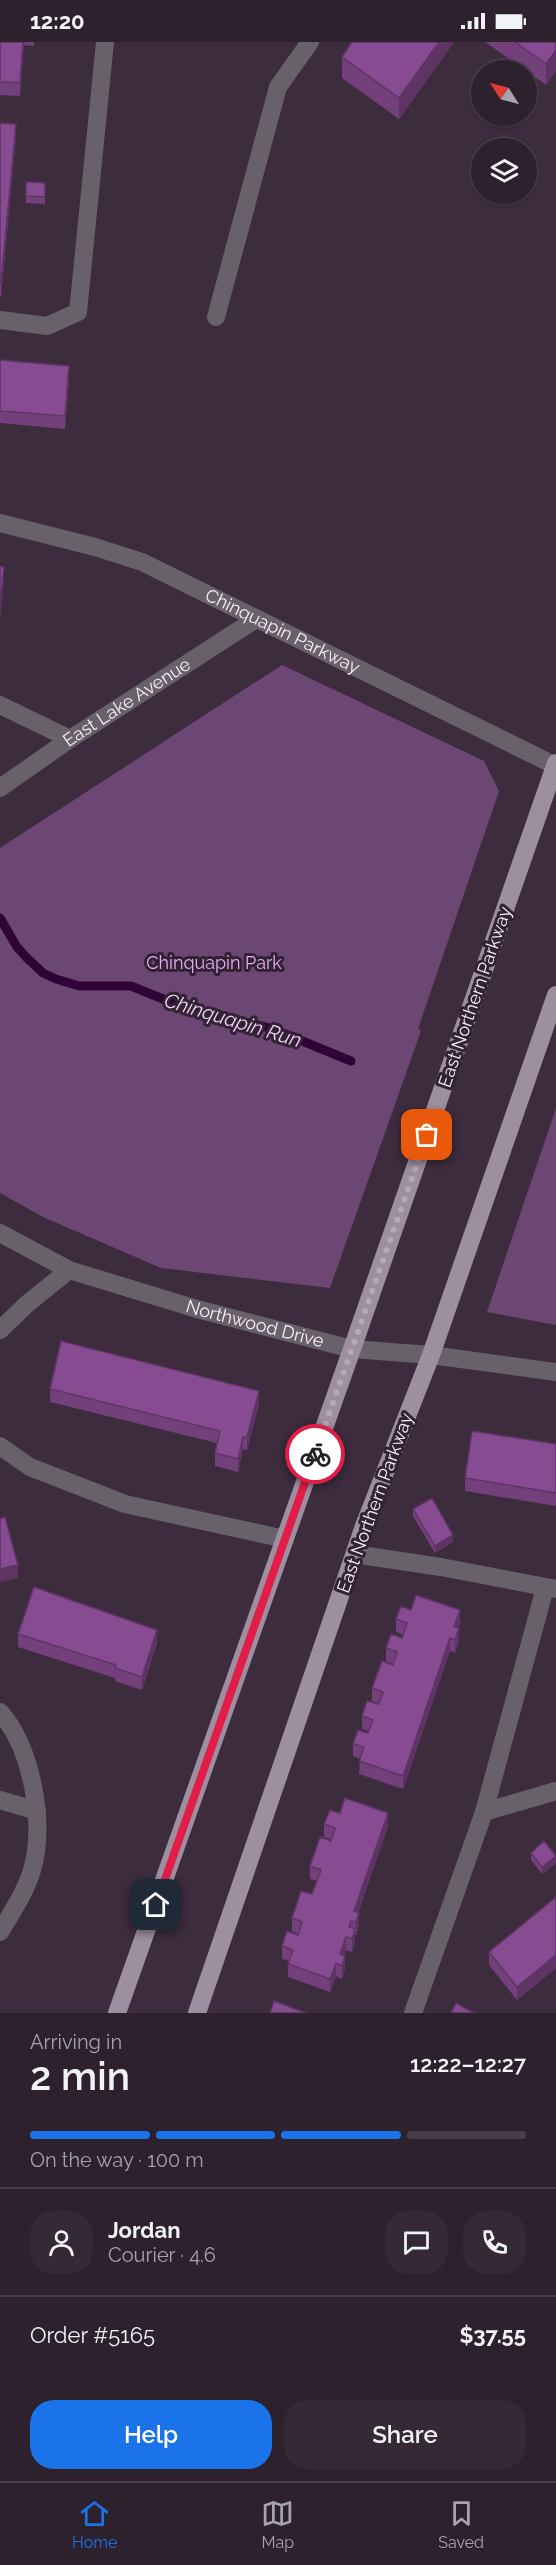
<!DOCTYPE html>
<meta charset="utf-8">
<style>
:root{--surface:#2d212e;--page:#352936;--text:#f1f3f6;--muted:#a7a3aa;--line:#483e4a;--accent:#1a73e8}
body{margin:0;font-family:Raleway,sans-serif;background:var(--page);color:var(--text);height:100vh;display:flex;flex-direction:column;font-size:22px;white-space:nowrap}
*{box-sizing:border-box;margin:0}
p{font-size:20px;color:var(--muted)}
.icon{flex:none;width:33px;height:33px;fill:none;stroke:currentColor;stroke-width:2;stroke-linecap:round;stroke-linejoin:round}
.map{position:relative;height:1971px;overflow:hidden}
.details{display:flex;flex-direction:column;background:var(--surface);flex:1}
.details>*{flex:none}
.needle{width:39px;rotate:306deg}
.controls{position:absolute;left:471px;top:18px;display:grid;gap:12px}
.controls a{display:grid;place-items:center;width:66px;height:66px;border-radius:50%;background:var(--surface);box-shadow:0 2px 4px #0004,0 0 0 2px var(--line);font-size:30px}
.pin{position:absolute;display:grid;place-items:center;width:51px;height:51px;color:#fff;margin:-26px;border-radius:12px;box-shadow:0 3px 9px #0006}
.courier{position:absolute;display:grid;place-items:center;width:60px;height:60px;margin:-30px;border:4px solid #e11d48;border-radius:50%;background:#fff;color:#222;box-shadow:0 2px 8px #0007}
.headline em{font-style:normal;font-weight:600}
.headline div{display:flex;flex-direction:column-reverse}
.headline{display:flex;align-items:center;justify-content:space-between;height:102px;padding:0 30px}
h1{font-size:39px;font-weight:600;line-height:45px}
.bar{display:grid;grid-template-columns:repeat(4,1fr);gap:9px 6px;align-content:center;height:72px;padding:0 30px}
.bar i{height:8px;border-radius:4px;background:var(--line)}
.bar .selected{background:var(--accent)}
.bar p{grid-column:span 4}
.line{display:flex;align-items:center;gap:15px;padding:0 30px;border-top:2px solid var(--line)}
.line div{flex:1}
.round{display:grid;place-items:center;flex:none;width:63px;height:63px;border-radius:24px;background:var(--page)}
.button{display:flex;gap:12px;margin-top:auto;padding:12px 30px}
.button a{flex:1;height:69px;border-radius:24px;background:var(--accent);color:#fff;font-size:24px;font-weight:600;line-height:69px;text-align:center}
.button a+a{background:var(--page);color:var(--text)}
.status{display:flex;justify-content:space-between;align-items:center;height:42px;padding:0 30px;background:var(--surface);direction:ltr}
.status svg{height:16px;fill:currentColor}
.tabs{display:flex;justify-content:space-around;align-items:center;height:84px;border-top:2px solid var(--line);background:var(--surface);font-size:16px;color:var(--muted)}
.tabs a{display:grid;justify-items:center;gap:3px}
.tabs .selected{color:var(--accent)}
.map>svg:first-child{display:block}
</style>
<div class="status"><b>12:20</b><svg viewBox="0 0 49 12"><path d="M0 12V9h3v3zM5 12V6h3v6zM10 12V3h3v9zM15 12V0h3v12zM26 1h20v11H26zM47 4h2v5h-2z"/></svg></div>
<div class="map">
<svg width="556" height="1971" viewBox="0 0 556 1971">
<rect width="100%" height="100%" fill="#3c2c3e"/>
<path fill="#6d4774" d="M282,623L484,719L499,749L418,987L421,989L330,1246L161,1226L43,1175L0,1151V806Z
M556,1066V1283L487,1270Z"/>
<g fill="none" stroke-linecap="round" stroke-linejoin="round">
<path stroke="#300437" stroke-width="9" d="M0,876L17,905L27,916L43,931L56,937L79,944H131L190,968L206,970L273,987L351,1019"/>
<g stroke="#69616a" stroke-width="18">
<path d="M216,275L278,45L310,0"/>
<path d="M0,278L47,284L78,270L105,0"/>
<path id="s1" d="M0,481L95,505L142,520L556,724"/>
<path d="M0,663L70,697"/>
<path id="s2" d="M0,746L70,697L256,577"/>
<path id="s3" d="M0,1191L69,1228L197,1267L352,1307L431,1313L556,1330"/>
<path d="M0,1288L27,1262L69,1228"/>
<path d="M0,1404L30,1425L125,1462L285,1497"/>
<path d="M354,1512L441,1525L556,1547"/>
<path d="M0,1670C32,1706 46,1783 32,1828C26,1849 11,1872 0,1890"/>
<path d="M0,1758L37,1769"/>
<path d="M484,1770L545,1546"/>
<path d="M413,1971L484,1770L556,1749"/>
</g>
<path stroke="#9d8ea0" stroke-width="18" d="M117,1971L352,1307L556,721
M197,1971L364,1484L431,1313L556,953"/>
</g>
<path fill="#73407c" d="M0,0H34V4L24,3L20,54L0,53Z
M454,0L399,77L342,36V15Z
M485,0H556V29L546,43Z
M0,81L16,95L1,254H0Z
M45,141V162L26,161V154Z
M0,318L69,337L65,387L0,381Z
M50,1347L259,1362L247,1408L243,1407L238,1430L215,1424V1411L217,1401L50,1360Z
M556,1402V1464L465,1449V1436Z
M413,1467L453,1500L435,1511L413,1474Z
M411,1568L460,1581L458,1586L459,1599L455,1611L450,1609L403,1747L359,1732L360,1717L353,1714V1702L368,1691L369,1689L362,1687V1674L379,1662L372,1659V1646L393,1623V1622L386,1619V1606L402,1596L403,1593L396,1590V1577Z
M18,1592L157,1601L142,1648L115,1639V1636L18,1605Z
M340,1771L388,1784L358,1871L359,1884L356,1893H355V1900L352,1910L346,1908L344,1914L345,1927L342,1937L336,1934L330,1950L288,1935V1922L289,1919L282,1917V1904L298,1893V1892L292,1889V1876L312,1852L317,1839L310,1837V1824L331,1797L324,1795V1782Z
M531,1811L556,1813V1821L542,1832L531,1818Z
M556,1855V1926L517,1958L489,1923V1910Z"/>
<path fill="#5e3465" d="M23,0H24L20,54V41Z
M439,0H454L399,77V56Z
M556,8V29L546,43V22Z
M16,82V95L1,254V241Z
M69,324V337L65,387V374Z
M4,525V538L0,578V565Z
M259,1349V1362L247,1408V1395Z
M243,1395V1407L238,1430V1417Z
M453,1493V1500L435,1511V1504Z
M18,1523V1536L0,1540V1527Z
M460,1568V1581L454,1598V1585Z
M459,1586V1599L455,1611V1598Z
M157,1588V1601L142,1648V1635Z
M450,1596V1609L403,1747V1734Z
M388,1771V1784L355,1880L354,1869Z
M556,1814V1821L542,1832V1825Z
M359,1871V1884L356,1893V1880Z
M355,1887V1900L352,1910V1897Z
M346,1895V1908L340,1923V1912Z
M556,1913V1926L517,1958V1945Z
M345,1914V1927L342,1937V1924Z
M336,1921V1934L330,1950V1937Z"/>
<path fill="#864b90" stroke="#5e3465" stroke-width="1.5" d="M0,0H23L20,41L0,40Z
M352,0H439L399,56L342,15Z
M515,0H556V8L546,22Z
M0,81L16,82L1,241H0Z
M26,140L45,141V155L26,154Z
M0,318L69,324L65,374L0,369Z
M0,524L4,525L0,565Z
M61,1299L259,1349L247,1395H243L238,1417L215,1411L220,1389L50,1347Z
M472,1389L556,1402V1451L465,1436Z
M432,1456L453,1493L435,1504L413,1467Z
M5,1475L18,1523L0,1527V1477Z
M34,1545L157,1588L142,1635L115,1626L116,1623L18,1592Z
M416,1553L460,1568L454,1585L459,1586L455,1598L450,1596L403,1734L359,1719L364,1705L353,1702L358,1688L368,1691L373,1678L362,1674L367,1659L379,1662L383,1650L372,1646L382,1619L393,1623L397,1610L386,1606L391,1592L402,1596L407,1581L396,1577L401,1564L411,1568Z
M345,1756L388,1771L354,1869L359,1871L356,1880L351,1879L349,1885L355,1887L352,1897L346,1895L340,1912L345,1914L342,1924L336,1921L330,1937L288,1922L293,1908L282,1904L287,1889L298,1893L302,1880L292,1876L301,1849L312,1852L321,1828L310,1824L320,1795L331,1799L335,1786L324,1782L330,1768L340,1771Z
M544,1799L556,1814L542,1825L531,1811Z
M556,1855V1913L517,1945L489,1910Z
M274,1959L306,1971H270Z
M456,1961L474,1971H451Z"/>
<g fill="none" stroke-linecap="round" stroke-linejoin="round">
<path stroke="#b6a9b7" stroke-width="6" stroke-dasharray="0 10.8" d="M315,1412L427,1093"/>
<path stroke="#e11d48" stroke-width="8" d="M156,1863L315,1412"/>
</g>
<g text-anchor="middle" stroke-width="6" stroke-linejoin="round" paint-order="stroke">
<g font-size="18" fill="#f7edf8" stroke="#322334">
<text dy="6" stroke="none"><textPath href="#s1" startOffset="304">Chinquapin Parkway</textPath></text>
<text dy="6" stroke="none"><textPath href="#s2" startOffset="153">East Lake Avenue</textPath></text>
<text transform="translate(475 955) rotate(-71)" y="6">East Northern Parkway</text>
<text dy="6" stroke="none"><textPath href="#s3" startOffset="272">Northwood Drive</textPath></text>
<text transform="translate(375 1461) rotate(-70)" y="6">East Northern Parkway</text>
</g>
<g font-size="18" fill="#eaaaf4" stroke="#322334">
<text x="214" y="927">Chinquapin Park</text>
</g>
<g font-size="20" font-style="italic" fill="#f2d1f7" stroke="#322334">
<text transform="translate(233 978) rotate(17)" y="7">Chinquapin Run</text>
</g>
</g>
</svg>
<div class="controls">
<a><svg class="needle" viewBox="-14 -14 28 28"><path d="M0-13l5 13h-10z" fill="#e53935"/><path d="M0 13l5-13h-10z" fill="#a7a3aa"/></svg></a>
<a><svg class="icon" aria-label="layers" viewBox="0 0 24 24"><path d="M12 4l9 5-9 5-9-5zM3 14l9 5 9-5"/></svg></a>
</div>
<div class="pin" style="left:427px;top:1093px;background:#ea580c"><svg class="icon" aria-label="bag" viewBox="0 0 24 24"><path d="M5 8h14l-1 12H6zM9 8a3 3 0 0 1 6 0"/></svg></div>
<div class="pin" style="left:156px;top:1863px;background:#1f2937"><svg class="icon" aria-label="home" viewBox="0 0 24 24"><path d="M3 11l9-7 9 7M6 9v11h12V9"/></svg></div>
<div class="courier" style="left:315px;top:1412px"><svg class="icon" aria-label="bike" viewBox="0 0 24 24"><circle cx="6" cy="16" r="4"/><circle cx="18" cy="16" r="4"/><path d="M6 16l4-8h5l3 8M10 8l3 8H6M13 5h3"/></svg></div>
</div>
<section class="details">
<div class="headline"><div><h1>2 min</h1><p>Arriving in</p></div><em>12:22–12:27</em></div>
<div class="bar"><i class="selected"></i><i class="selected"></i><i class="selected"></i><i></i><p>On the way · 100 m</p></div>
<div class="line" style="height:108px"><a class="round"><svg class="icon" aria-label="person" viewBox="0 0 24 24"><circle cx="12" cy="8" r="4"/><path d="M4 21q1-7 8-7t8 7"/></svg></a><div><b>Jordan</b><p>Courier · 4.6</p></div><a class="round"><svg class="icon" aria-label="chat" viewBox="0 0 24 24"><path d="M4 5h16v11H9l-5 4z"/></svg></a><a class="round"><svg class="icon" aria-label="phone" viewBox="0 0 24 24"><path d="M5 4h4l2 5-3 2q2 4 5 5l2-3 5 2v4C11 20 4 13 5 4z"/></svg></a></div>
<div class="line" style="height:78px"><div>Order #5165</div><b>$37.55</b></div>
<div class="button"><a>Help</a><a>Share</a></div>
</section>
<nav class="tabs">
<a class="selected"><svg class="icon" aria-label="home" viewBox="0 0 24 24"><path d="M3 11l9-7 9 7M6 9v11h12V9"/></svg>Home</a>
<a><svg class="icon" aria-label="map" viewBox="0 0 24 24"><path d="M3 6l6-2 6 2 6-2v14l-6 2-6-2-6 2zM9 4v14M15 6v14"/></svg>Map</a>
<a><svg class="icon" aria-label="saved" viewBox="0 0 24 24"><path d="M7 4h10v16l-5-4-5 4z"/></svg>Saved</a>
</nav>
